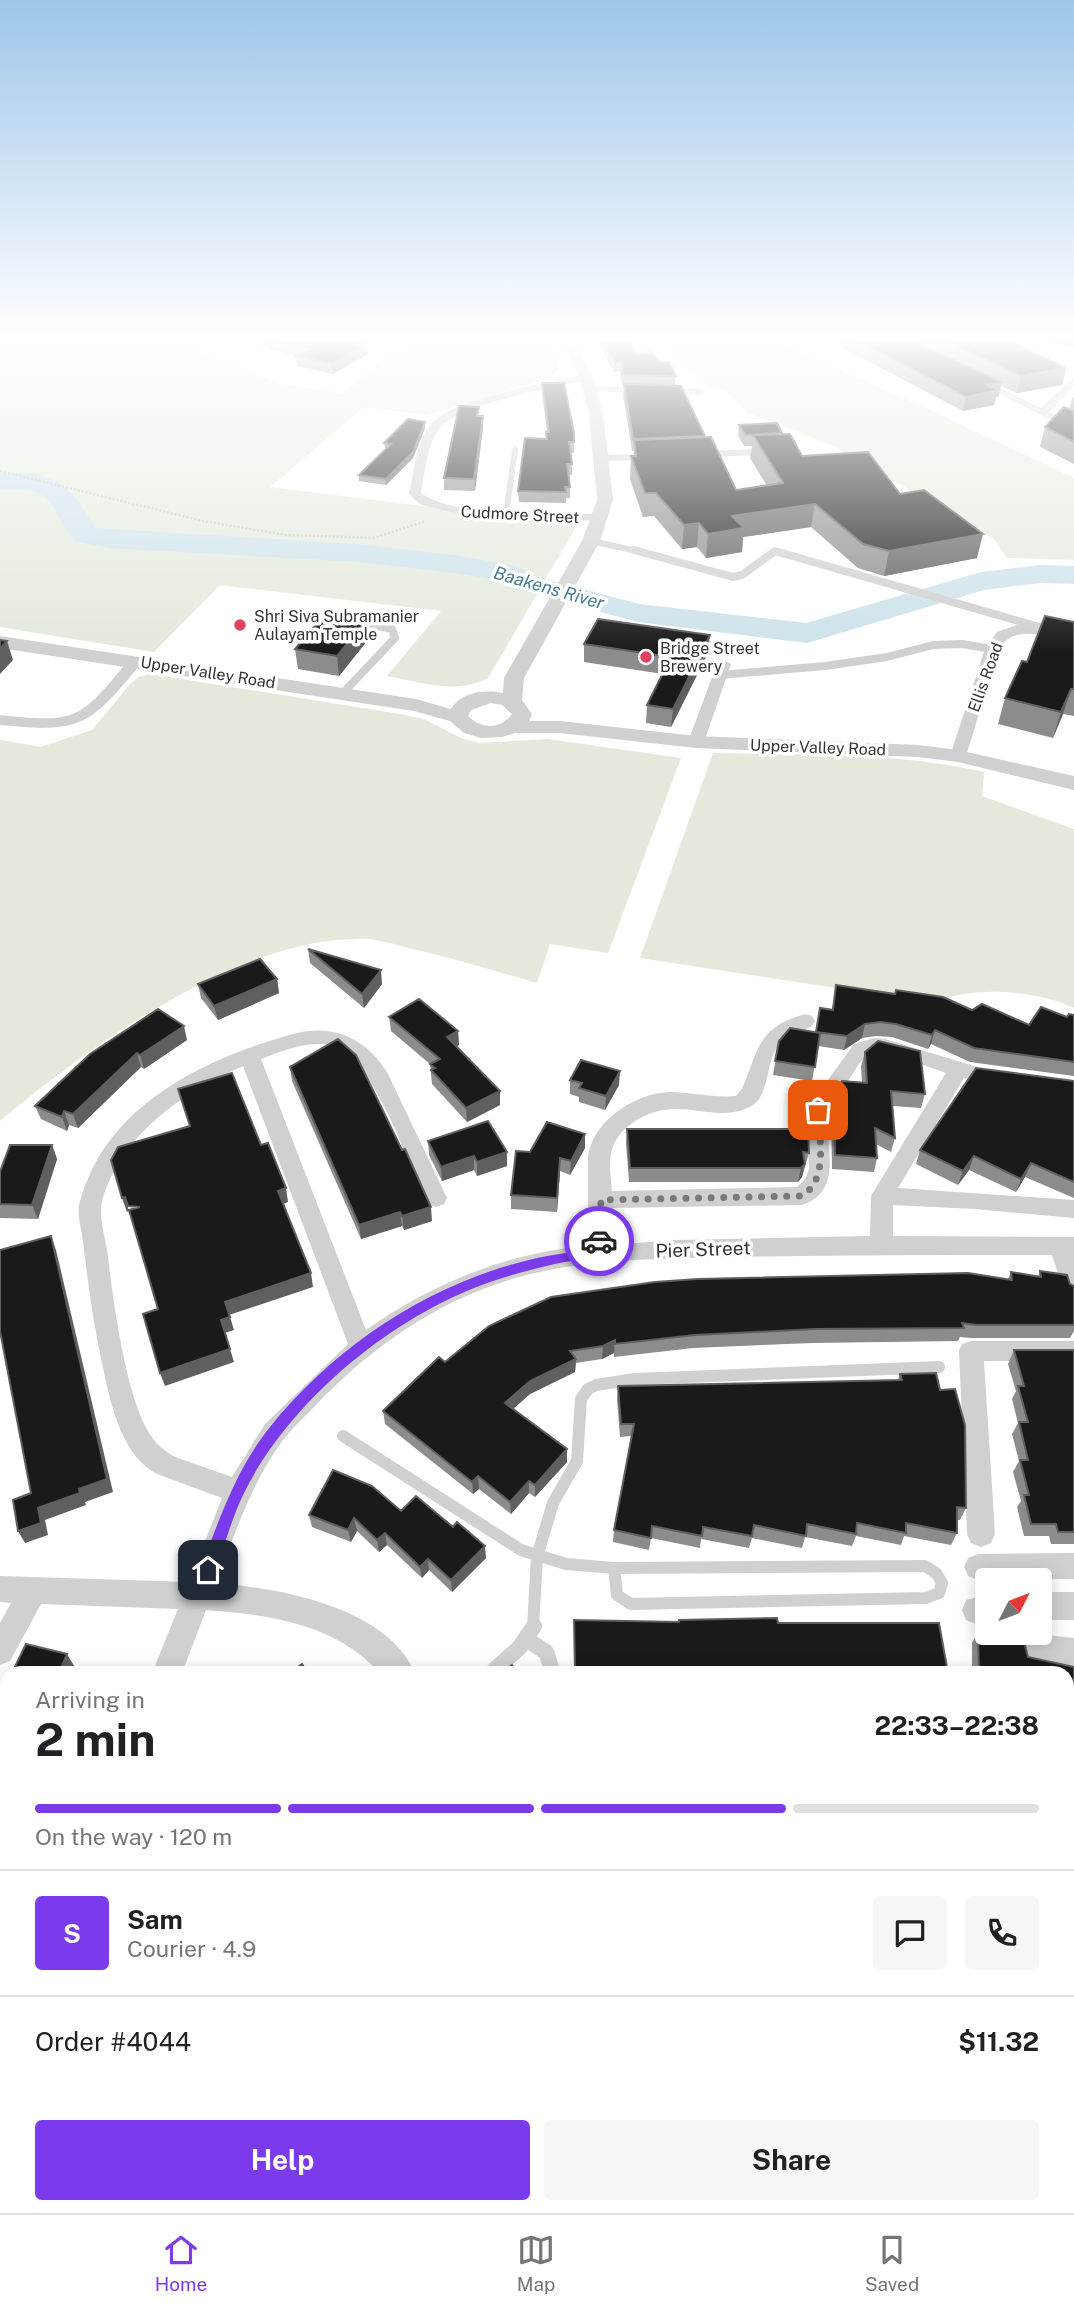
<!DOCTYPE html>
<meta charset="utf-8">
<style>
:root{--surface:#fff;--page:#f6f6f6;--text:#202124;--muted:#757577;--line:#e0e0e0;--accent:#7c3aed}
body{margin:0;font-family:"Public Sans",sans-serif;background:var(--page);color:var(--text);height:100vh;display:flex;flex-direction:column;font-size:26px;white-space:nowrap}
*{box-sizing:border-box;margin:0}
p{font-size:23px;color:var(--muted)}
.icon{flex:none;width:38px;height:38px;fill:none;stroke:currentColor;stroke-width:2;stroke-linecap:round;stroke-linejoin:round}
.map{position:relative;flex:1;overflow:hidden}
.sheet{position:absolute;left:0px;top:1666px;width:1074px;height:548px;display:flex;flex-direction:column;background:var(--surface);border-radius:21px 21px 0 0;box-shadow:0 4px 18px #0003}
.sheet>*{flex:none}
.needle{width:46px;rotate:48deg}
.tools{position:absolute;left:975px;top:1568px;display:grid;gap:14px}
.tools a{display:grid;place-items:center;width:77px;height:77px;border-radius:7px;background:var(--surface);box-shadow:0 4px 18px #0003;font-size:35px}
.pin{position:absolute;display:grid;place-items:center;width:60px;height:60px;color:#fff;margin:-30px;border-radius:14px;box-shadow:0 4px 10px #0006}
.courier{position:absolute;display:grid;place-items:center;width:70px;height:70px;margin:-35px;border:5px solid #7c3aed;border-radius:50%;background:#fff;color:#222;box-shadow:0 2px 9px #0007}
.headline em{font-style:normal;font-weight:700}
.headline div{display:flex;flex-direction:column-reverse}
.headline{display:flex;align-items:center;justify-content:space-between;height:119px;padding:0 35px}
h1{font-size:46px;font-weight:700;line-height:52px}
.bar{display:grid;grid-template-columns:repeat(4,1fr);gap:10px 7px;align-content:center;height:84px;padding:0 35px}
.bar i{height:9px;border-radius:5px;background:var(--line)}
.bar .current{background:var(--accent)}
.bar p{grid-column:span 4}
.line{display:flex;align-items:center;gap:18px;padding:0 35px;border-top:2px solid var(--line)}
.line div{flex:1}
.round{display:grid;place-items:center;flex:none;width:74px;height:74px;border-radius:7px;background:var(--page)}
.button{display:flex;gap:14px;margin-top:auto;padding:14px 35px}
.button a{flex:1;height:80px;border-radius:7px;background:var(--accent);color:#fff;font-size:28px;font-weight:700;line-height:80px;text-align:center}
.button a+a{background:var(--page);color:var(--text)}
.dock{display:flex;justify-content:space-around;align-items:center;height:98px;border-top:2px solid var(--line);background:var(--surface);font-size:19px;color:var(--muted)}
.dock a{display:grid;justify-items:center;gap:4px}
.dock .current{color:var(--accent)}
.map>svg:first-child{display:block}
</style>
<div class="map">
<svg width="1074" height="2213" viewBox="0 0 1074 2213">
<rect width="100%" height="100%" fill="#fff"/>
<path fill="#e4e9dc" d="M0,341H191L202,345L198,351L281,384L342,393L384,359L400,355L418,344L441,346L454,341H549L558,361L559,370L550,378L427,415L364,407L270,487L439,508L564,516L576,527L488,678C455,695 421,682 387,676L441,611L220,585L154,652L0,627Z
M662,341H776L920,405L1074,478V560L1007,558L994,539L834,446L748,413L724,390L706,385Z
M151,674L406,715L426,720L461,738L479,743L548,739L681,758L608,953L550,944L537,983C495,971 453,958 409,948C396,945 382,940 368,939C246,933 90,1045 0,1121V740L41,747L92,730L131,683L138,677Z
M713,753C803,755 895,752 984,772L982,796L1074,829V1008C1037,990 971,985 934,1003L640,958Z"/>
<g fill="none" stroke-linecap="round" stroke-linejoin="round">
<path fill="#cde2ea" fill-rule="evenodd" d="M32,473C68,482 77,497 95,528L358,544L455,555L516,566L538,577L639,604L806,623L981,572L1041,565L1074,566V584L1041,583L984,590L807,643L638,622L516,589L497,580L455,573L358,562L109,548L74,541C47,503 55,486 0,490V474Z"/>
<path stroke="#cacaca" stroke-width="2.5" stroke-dasharray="2 2" stroke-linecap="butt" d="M0,471L203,521L286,535L374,538L426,521"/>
<path stroke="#d0d0d0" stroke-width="6" d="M705,454L763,452
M602,458L644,457
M506,514L515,450
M591,541L642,552
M774,552H777"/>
<path stroke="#d0d0d0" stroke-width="8" d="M634,550L733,577L742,575L775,551L1074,637
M720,675L825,666L887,657L933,645L962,644L992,649
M343,693L395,638L392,629L352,621"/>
<path stroke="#d0d0d0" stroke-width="12" d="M343,1436L521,1550L566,1564L614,1568
M925,1566L936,1573L942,1583L939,1593L926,1598L631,1604L617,1595L614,1568Z
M533,1627L537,1557L553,1503L577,1461L581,1399L588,1389L596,1385L635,1379L939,1367"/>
<path stroke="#d0d0d0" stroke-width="16" d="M526,1639L546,1652L553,1673
M491,1673L519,1648L534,1626"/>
<path fill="#d0d0d0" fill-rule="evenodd" d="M586,374L590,375V379C556,388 464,402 441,426C427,442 425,473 421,493C453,518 559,513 601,514L607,518L605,521L471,516L421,505L409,494C414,471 416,442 432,423C454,398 552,382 586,374Z
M1074,377V386L1049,412L1074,424V431L970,380L979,378L1041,408Z
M589,386L701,389L706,392L701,395L585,391V387Z
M1017,625L1074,635V643C1048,638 1016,622 999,649L966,756L958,761L952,759L950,756L985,649L997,632Z
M136,657L143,661L141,664C89,726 82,733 0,725V715C81,724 79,718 131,658Z
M724,660L731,664L704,742L696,747L690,745L688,742L717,664Z
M805,1014L812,1016L815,1021L812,1026C801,1032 783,1038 776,1049C766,1065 769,1097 750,1107C709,1126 678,1091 631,1124C606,1142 609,1164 612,1191L797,1187L806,1178L809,1168L807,1122L809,1106L854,1044L874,1038L885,1039L977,1067L980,1072L977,1077L964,1078L898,1188L1074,1200V1218L975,1209L893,1205V1236L1074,1237V1300L1066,1297L1052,1255C948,1255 844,1255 740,1257C659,1259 571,1257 494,1285C423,1310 363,1355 312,1409C303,1419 291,1429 283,1440C251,1483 235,1534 216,1583C278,1588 387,1607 415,1673H380C334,1623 270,1615 206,1610L182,1673H152L178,1609L41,1604L10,1661L0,1665V1623L11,1603L0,1602V1576L189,1582L222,1498L157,1474C120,1455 110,1400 102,1363C93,1323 88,1282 83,1242C82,1230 77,1216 79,1205C81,1197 84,1187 88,1179C117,1105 202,1061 273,1040C290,1035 307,1029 325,1031C352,1033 375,1051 388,1074L447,1198L444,1204L436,1207L428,1204C407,1165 374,1053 329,1045C306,1041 282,1051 261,1059L366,1330C431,1284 508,1252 588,1246V1156C594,1120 634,1094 669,1092C692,1092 713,1098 736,1096L742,1089C759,1050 756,1028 805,1014ZM874,1052L898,1056L946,1073L871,1196L870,1236L674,1240L611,1245L612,1208L802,1205C845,1191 824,1144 828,1112C830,1098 844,1087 852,1075C858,1066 863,1055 874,1052ZM243,1066L348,1344L265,1424L232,1477L175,1457C166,1452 157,1445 151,1436C125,1398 113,1297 107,1250C105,1237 100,1221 101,1207C102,1198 107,1185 111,1177C136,1124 191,1089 243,1066Z
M971,1341H1074V1361H984L995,1534L991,1543L981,1547L971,1543L967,1534L959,1351L962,1344Z
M1074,1553V1579L978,1580L968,1576L964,1567L968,1558L978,1554Z
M1040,1592H1074V1620H1040Z
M987,1595V1623L976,1624L966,1620L962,1610L966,1600Z
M1028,1633L1074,1638V1666L1031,1660L1021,1656L1017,1646L1021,1636Z
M1068,1839L1074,1841V1873L1068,1871Z
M7,2027V2073L0,2076V2030Z
M559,2207H595L596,2213H560Z
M983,2207H1027L1029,2213H985Z"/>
<path fill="#d0d0d0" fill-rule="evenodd" d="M562,341H576L593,377L603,414L613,500L600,541L524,678L522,700L532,714L529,721H560L696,736L918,745L958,750L1074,776V790L958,762L918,757L696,748L560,733H515L502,737L481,738L464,733L450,721L414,711L0,648V636L416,699L451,709C460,692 485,689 503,693L504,678L582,541L597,500L589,414L579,377ZM491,703L502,705L512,714C501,730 481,729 468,716L471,710Z"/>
</g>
<path fill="#8c8c8c" d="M262,341H356L367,344L368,354L333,374L297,366L296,356L263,347Z
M597,341H630L636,353L661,363L676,376L675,385L736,490L767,486L750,458L752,446H744L738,436L739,425L782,433L802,456L900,494L977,558L884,576L858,568L811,527L743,537L742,552L706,558L697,547L682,549L654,516L643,517L630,479L631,456H634V451H632L623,395L624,384H622L620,371L614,372Z
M840,341H1010L1066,368L1062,385L1017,393L1001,386L998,397H996L994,405L963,411L839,346Z
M1039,341H1074V347Z
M542,383L574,433V453H571L572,464V475H569L570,487V498H566V503L519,502L518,491L546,439V432H547L542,393Z
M1074,396V464L1040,447L1045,427L1069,409L1072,399Z
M479,416L483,427L475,491L444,490V478Z
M425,422V428L413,458L386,485L359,481V475L385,449L384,443Z
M365,622L367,641L339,676L298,669L295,649Z
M1074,622V716L1063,714L1053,738L998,724L1005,698L1027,662Z
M584,644L708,653L671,727L646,723L647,705L663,674L584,662Z
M308,949L382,984L364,1008L310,963Z
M277,979L279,993L218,1020L201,998L198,984Z
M836,985L895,994L896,990L1029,1025L1074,1015V1076L970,1062L931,1044L928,1049L892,1037L876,1036L862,1038L844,1050L818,1046L812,1081L773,1075L779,1041L816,1032L820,1008L832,1009Z
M389,1017L458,1031L459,1045L456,1047L500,1105L467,1122L432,1084L430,1064L391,1031Z
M187,1040L144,1069L141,1067L78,1128L69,1125L67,1131L41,1119L35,1106L90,1054Z
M865,1052L925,1094L921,1108L893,1106L895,1138L891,1152L876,1144L877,1158L874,1172L832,1169L831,1112L834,1098L862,1083L861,1066Z
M290,1067L432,1221L404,1230L402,1226L361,1239L292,1081Z
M570,1080L619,1085L605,1110L579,1102V1097L570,1094Z
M1074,1081V1198L1025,1177L1016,1192L969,1170L958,1185L916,1164L920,1150Z
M627,1129L809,1153L802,1177L798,1182H629L626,1143Z
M585,1134V1148L570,1175L560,1171L557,1212L511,1209V1195L530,1152Z
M428,1141L507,1152V1166L477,1176L474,1170L442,1181L429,1155Z
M52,1145L57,1159L38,1219L0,1218V1172Z
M1040,1271L1074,1286V1331L1070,1338H971L960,1337L958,1341L812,1343L693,1348L614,1357V1353L602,1359L576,1363L575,1372L530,1394L513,1409L567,1449V1462L535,1497L529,1493L511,1514L479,1489L473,1494L385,1424L383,1411L445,1362L1008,1279L1011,1272L1038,1277Z
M1014,1350H1074V1544H1051L1049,1536H1024L1017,1507L1021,1501L1013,1472L1019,1461L1012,1434L1018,1423L1012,1399L1016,1391L1008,1364Z
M900,1374L966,1508L960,1520H957V1533L951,1545L904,1536L901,1545L856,1536L852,1546L805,1537L802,1548L752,1538L749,1548L701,1539L700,1548L651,1538L649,1550L613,1542L614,1530L631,1436L620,1437L617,1399L618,1386L898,1380Z
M401,1511L486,1558L452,1592L429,1570L422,1578L387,1545L379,1552L357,1531L351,1542L312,1527L309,1515Z
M978,1632L1028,1657L1074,1667V1806L1068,1804V1673H972V1643Z
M1068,1863L1074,1864V1944L1068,1942Z
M1068,2013L1074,2020V2156L1068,2149L1071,2145L1068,2141Z
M654,2207H953L948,2213H830L825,2207L657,2211Z"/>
<path fill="#5f5f5f" d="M367,344L368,354L333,374L332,364Z
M1066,368L1062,385L1017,393L1021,376Z
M1002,382L998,397H996L994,405L963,411L966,397L987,385Z
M483,416V427L475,491L474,479Z
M425,422V428L413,458L386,485V479Z
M815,504L811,527L743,537L742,552L706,558L708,534L732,516Z
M699,523L697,547L682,549L684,525Z
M983,534L977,558L884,576L889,551Z
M365,622L367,641L339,676L337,656Z
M710,635L708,653L671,727L673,709Z
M7,641L13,660L0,674V649Z
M1071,689L1063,714L1053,738L1061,712Z
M381,970L382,984L364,1008L362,994Z
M277,979L279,993L218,1020L214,1006Z
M865,1024L862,1038L844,1050L847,1036Z
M184,1026L187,1040L144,1069L140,1055Z
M935,1030L931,1044L928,1049L932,1035Z
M458,1031L459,1045L448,1051L447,1037Z
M137,1053L141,1067L78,1128L73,1114Z
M620,1071L619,1085L605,1110L606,1096Z
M500,1091V1105L467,1122L466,1108Z
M64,1111L69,1125L67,1131L62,1117Z
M585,1134V1148L570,1175L571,1161Z
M52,1145L57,1159L38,1219L32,1205Z
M507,1152V1166L477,1176V1162Z
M474,1156V1170L442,1181L441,1167Z
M974,1156L969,1170L958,1185L963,1171Z
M560,1158V1171L557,1212V1198Z
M1031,1163L1025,1177L1016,1192L1021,1179Z
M805,1164L802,1177L798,1182L801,1168Z
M286,1188L288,1202L281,1205L278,1191Z
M125,1197L129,1211L127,1212L122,1198Z
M431,1207L432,1221L404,1230L402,1216Z
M400,1212L402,1226L361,1239L359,1225Z
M51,1236L56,1250L113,1492L85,1502L86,1505L45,1520L48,1535L25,1543L18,1531L38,1508Z
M311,1273L313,1287L229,1315L225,1302Z
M230,1317L234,1330L225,1333L221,1320Z
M615,1340L614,1353L602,1359L603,1346Z
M230,1349L234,1362L165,1386L160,1373Z
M576,1359L575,1372L530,1394L505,1416V1403L530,1381Z
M567,1449V1462L535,1497V1485Z
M478,1476L479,1489L473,1494L472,1482Z
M529,1481V1493L511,1514L510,1502Z
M354,1518L357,1531L351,1542L348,1530Z
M385,1533L387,1545L379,1552L377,1540Z
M485,1546L486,1558L452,1592L451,1580Z
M428,1559L429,1570L422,1578L420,1567Z
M67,1654L77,1671L76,1673H59Z
M7,1787V1828L0,1844V1802Z
M279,2207H288L281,2213L276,2210Z
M295,2207H303L299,2211Z
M413,2207H419L412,2213H406Z
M533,2207H536L530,2213H528Z"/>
<path fill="#1a1a1a" stroke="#5f5f5f" stroke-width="2" d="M275,341H356L367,344L332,364L296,356L308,350Z
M602,341H630L636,353L651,352L661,363L669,362L676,376L622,375L621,362L615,363Z
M858,341H915L1002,382L987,385L998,390L966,397Z
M946,341H1010L1066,368L1021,376Z
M542,383H564L574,433V442H569L572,464H567L570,487H565L566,492L518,491L525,438L547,439L546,432H549Z
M624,384L681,386L705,436L633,439Z
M459,406L479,407L477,416H483L474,479L444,478Z
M1064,407L1074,411V442L1045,427Z
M408,419L425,422L413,452L386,479L359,475L391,444L384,443Z
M777,423L782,433L745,435L739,425Z
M790,434L802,456L868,452L900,494L924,490L983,534L889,551L863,544L815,504L732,516L744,528L708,534L699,523L684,525L656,493H645L631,456H636L634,440L711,437L736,490L783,483L753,435Z
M324,615L365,622L337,656L295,649Z
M1045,616L1074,622V689H1071L1061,712L1005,698L1022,661L1027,662Z
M598,619L710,635L673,709L647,705L671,657L584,644Z
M0,640L7,641L0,649Z
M308,949L381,970L362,994Z
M260,959L277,979L214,1006L198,984Z
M836,985L895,994L896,990L943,997L972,1010L982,1004L1029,1025L1041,1007L1067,1017L1069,1014L1074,1015V1062L974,1048L935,1030L932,1035L896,1024L880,1022L865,1024L847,1036L816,1032L820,1008L833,1010Z
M419,999L458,1031L447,1037L500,1091L466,1108L431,1070L435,1068L430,1064L440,1059L389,1017Z
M158,1009L184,1026L140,1055L137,1053L73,1114L64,1111L62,1117L35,1106L90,1054Z
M790,1028L820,1033L815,1067L775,1061L779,1041Z
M338,1039L356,1055L402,1150L405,1149L431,1207L402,1216L400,1212L359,1225L290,1067Z
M878,1041L920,1051L925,1094L891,1091L895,1138L875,1128L877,1158L835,1155L834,1098L842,1081L867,1083L865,1052Z
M581,1060L620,1071L606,1096L579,1088L582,1083L570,1080Z
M976,1068L1074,1081V1182L1031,1163L1021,1179L974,1156L963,1171L920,1150Z
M232,1073L261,1145L268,1143L286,1188L278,1191L311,1273L225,1302L230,1317L221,1320L230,1349L160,1373L143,1314L158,1309L129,1210L140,1207L128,1206L125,1197L122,1198L111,1160L118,1147L190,1126L178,1089Z
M488,1121L507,1152L477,1162L474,1156L441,1167L428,1141Z
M547,1122L585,1134L571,1161L560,1158L557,1198L511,1195L516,1151L530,1152Z
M627,1129H808L809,1153L803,1152L805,1164L801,1168H630Z
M10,1145H52L32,1205L0,1204V1172Z
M51,1236L107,1479L79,1489L80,1493L38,1508L41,1523L18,1531L13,1500L31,1493L0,1331V1250Z
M1040,1271L1067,1275L1070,1284L1074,1286V1325H976L962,1323L964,1328L815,1329L695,1335L615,1344V1340L603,1346L570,1351L576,1359L530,1381L505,1403L567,1449L535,1485L529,1481L510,1502L478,1476L472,1482L383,1411L439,1357L445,1362L489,1326L551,1297L655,1282L698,1279L968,1273L1012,1280L1011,1272L1041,1277Z
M1014,1350H1074V1532H1058L1056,1524H1031L1024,1495H1029L1020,1460H1028L1019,1422H1028L1018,1386H1024Z
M936,1373L940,1390L955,1389L965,1425L966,1508L957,1507V1533L906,1523V1533L857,1523L856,1534L807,1524L806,1536L754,1525L752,1536L703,1527L702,1536L652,1526L651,1538L614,1530L634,1424H621L618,1386L902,1380L900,1374Z
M333,1470L372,1486L401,1511L416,1496L453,1527L457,1522L485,1546L451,1580L428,1559L420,1567L385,1533L377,1540L354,1518L348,1530L309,1515Z
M777,1618L778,1623H939L948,1673H575L574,1620L679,1622V1620Z
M978,1632L1024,1641L1028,1657L1074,1667V1794L1068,1793V1673H979Z
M26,1644L67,1654L59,1673H12Z
M302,1664L308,1673H290Z
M512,1665L518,1673H502Z
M7,1683V1787L0,1802V1698Z
M1068,1863L1074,1864V1934L1068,1932Z
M1068,2013L1074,2020V2133L1068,2125Z
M394,2207H413L406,2213H397Z
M446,2207H533L528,2212L529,2213H450Z
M658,2207H826L820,2213H655L660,2208Z
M833,2207H953L948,2213H838Z"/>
<linearGradient id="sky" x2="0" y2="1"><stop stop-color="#9dc6e9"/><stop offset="0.52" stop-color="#fff"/><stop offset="1" stop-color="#fff" stop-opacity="0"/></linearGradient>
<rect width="1074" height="651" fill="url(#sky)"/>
<path fill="#7c3aed" d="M599,1236L605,1241L603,1258C593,1261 582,1260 571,1261C546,1265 518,1273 493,1281C395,1314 289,1400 243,1495C231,1520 224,1549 213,1575H202L200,1570C219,1520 236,1469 270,1427C348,1330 468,1259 593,1250V1241Z"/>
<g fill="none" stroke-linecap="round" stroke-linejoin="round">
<path stroke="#7a7a7a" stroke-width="7" stroke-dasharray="0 12.6" d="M599,1241L601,1200L802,1196C829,1179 819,1138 818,1110"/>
</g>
<g fill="#da4460" stroke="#fff" stroke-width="2.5">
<circle cx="240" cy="625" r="7"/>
<circle cx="646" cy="657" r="7"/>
</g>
<g text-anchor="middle" stroke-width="7" stroke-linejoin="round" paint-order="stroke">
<g font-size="16" fill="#333" stroke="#fff">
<text transform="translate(520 514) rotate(3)" y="6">Cudmore Street</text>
<text transform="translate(208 672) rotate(9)" y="6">Upper Valley Road</text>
<text transform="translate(985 677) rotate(-70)" y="6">Ellis Road</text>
<text transform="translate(818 747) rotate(2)" y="6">Upper Valley Road</text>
</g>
<g font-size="16" fill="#333" stroke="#fff" text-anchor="start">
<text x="254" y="622">Shri Siva Subramanier<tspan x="254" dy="18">Aulayam Temple</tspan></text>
<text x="660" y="654">Bridge Street<tspan x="660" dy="18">Brewery</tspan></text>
</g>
<g font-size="18" font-style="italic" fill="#447c91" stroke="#fff">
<text transform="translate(549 588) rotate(16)" y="6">Baakens River</text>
</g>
<g font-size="19" fill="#333" stroke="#fff">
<text transform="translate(703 1249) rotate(-2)" y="7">Pier Street</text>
</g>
</g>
</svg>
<div class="tools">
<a><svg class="needle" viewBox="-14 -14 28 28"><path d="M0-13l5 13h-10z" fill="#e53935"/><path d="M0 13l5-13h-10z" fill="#757577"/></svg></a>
</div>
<div class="pin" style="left:818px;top:1110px;background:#ea580c"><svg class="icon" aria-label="bag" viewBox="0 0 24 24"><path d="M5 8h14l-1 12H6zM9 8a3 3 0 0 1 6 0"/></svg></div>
<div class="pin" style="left:208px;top:1570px;background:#1f2937"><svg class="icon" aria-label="home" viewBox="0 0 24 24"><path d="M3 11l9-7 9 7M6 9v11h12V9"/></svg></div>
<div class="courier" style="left:599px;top:1241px"><svg class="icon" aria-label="car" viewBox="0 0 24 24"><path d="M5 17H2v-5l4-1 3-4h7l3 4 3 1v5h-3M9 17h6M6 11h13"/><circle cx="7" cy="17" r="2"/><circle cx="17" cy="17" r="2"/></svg></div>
<section class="sheet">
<div class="headline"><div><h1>2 min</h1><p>Arriving in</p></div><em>22:33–22:38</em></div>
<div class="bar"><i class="current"></i><i class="current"></i><i class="current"></i><i></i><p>On the way · 120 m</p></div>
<div class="line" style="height:126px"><b class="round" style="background:var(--accent);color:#fff">S</b><div><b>Sam</b><p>Courier · 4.9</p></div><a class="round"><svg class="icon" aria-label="chat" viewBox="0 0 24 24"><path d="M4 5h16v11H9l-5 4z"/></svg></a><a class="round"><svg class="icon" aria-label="phone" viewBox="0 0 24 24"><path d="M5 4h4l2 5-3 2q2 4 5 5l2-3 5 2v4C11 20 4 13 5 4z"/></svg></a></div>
<div class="line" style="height:91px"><div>Order #4044</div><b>$11.32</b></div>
<div class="button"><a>Help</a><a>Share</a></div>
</section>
</div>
<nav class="dock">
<a class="current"><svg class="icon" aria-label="home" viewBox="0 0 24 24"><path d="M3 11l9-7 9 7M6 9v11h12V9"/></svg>Home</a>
<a><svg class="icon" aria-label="map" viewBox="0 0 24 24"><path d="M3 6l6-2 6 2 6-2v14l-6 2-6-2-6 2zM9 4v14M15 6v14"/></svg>Map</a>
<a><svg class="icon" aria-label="saved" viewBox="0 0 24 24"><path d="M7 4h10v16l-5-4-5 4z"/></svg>Saved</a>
</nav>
